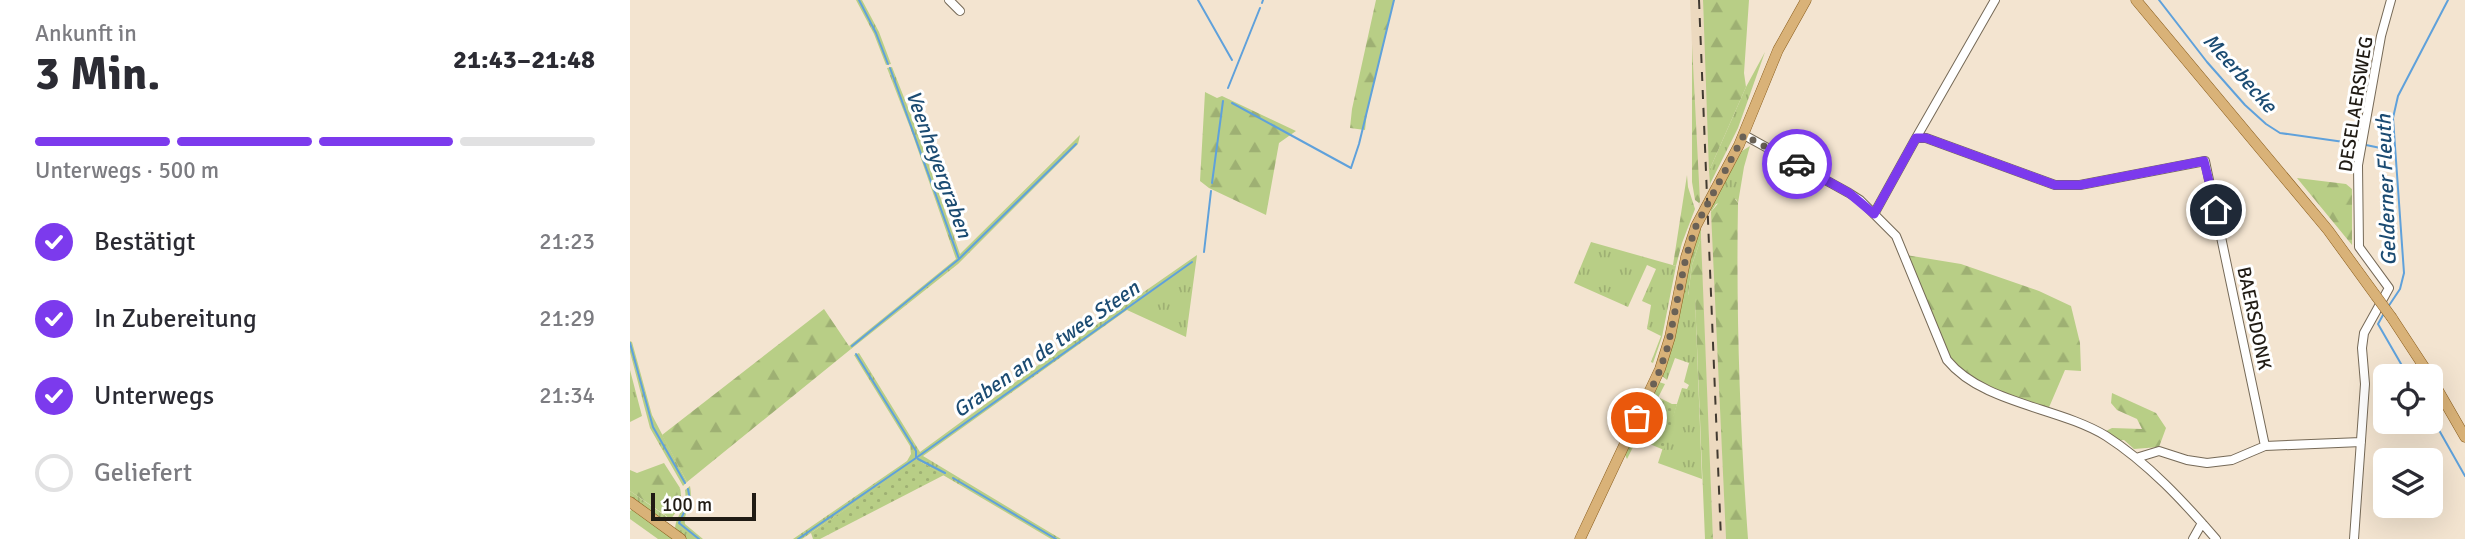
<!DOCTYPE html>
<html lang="de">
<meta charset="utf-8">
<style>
:root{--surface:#fff;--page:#f7f7f7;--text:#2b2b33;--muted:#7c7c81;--line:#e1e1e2;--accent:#7c3aed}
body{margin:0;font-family:Signika,sans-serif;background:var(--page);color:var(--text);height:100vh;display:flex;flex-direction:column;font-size:26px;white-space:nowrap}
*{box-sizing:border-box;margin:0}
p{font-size:23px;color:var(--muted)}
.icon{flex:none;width:38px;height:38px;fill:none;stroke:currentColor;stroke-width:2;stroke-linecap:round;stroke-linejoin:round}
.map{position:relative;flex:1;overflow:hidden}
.sheet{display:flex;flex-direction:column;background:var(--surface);width:630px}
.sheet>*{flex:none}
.tools{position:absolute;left:1743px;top:364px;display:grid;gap:14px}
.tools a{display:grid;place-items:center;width:70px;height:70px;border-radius:10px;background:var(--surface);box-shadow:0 7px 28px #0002;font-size:35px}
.scale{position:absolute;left:21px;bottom:18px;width:105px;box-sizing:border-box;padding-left:7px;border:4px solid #201b14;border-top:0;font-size:19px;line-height:24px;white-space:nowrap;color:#201b14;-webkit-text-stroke:5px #fff;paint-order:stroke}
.pin{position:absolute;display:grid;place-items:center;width:60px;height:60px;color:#fff;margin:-30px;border:4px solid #fff;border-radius:50%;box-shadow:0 2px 7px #0007}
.courier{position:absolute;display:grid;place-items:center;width:70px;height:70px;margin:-35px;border:5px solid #7c3aed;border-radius:50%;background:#fff;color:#222;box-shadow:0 2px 9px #0007}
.headline em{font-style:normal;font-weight:800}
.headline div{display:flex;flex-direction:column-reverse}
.headline{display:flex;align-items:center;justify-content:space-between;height:119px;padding:0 35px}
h1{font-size:46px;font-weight:800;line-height:52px}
.bar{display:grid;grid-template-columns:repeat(4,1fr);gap:10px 7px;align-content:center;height:84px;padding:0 35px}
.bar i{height:9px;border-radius:5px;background:var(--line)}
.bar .active{background:var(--accent)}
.bar p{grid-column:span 4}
ol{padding:0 35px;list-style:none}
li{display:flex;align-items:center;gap:21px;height:77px}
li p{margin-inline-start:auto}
li .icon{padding:7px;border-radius:50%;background:var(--accent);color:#fff;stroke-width:4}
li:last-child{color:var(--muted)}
li i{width:38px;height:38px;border:4px solid var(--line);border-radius:50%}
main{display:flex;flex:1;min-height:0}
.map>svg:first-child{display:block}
</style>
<main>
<section class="sheet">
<div class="headline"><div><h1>3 Min.</h1><p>Ankunft in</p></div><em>21:43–21:48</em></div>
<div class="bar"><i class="active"></i><i class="active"></i><i class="active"></i><i></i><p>Unterwegs · 500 m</p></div>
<ol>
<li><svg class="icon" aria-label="check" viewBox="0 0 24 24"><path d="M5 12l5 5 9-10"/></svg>Bestätigt<p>21:23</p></li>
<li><svg class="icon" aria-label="check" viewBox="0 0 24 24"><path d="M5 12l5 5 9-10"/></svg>In Zubereitung<p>21:29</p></li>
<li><svg class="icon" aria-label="check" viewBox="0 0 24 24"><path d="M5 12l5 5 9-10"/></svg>Unterwegs<p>21:34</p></li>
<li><i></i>Geliefert</li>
</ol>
</section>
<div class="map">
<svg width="1835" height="539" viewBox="0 0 1835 539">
<defs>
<pattern id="grass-tufts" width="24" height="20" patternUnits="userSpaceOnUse" patternTransform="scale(1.75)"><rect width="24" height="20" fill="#b8ce86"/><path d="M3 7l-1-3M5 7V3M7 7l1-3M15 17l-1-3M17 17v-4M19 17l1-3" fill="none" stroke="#9eb073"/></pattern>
<pattern id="forest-firs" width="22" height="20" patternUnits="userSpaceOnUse" patternTransform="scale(1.75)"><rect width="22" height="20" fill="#b8ce86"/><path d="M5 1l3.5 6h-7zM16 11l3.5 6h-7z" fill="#9eb073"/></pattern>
<pattern id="garden-dots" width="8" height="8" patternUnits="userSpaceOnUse" patternTransform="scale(1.75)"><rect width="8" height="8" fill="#b8ce86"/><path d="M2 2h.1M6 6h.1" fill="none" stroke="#9eb073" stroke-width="1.8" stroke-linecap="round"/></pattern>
</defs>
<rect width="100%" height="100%" fill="#f3e4d0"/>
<path fill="#ecd9bf" d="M1060,0H1073L1096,539H1083Z"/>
<path fill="url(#grass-tufts)" d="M226,0H232L249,32L261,64L256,65L244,34Z
M1135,52L1108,128L1080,184L1079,171L1116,87Z
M262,67L286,128L330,254L450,135L448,144L328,264L221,349L219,346L326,259L281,130L257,68Z
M1120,146L1114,167L1108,203L1106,199L1086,204L1081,212V207L1112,151Z
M1071,227V238L1062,265L1058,295L1065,297L1072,479L1028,463L1052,388L1057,389L1059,385L1054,382L1059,363L1045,358L1037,380L1032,376C1051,328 1051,274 1071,227Z
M961,242L1046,266L1032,337L1023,363L1021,362L1031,336L1017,329L1021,305L1012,301L1026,269L1017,265L998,307L944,283Z
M567,255L556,337L497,310L293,456L431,539H421L291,462L284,463L172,539H163L277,461L281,454L280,446L224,355L229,353L290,452L410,364Z
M0,341L2,342L22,415L57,482L53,486L20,428L0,352Z
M0,370L12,416L0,422Z
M1029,382L1035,384L997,459L995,455Z
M60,486C64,507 53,511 55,524L73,539H56L45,529C46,513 58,509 55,490Z
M50,488C53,502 49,508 41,519L34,521L0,498V491L37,517L46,491Z
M3,509L43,539H28L0,519V511Z"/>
<path fill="url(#forest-firs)" d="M746,0H764L737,112L735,130L720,128L722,109Z
M1073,0H1119L1114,73L1116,87L1079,171Z
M1062,44L1070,202L1069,203L1065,200L1062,182Z
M575,92L587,98L592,96L666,131L649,143L636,215L579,188L570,181Z
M1057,175L1058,187L1065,209L1052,243L1046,266L1043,265Z
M1667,178L1716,184L1722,189V245Z
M1095,195H1102L1108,203C1106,315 1110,427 1118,539H1096L1081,212Z
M1071,238L1083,539H1075L1065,298L1058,296L1062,265Z
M1276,255L1331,264L1409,291L1441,306L1450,343L1451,371L1435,370L1417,412L1344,381L1318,360Z
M194,309L221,349L57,482L32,435Z
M1482,393L1526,413L1536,428L1529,447L1504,449L1494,440L1486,441L1474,432L1482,428L1512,429L1507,419L1487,410L1481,403Z
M34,463L50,488L47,491C50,502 44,508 38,517L0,491V470L7,473Z"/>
<path fill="url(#garden-dots)" d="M1030,398L1042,404H1047L1034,450L1008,439Z
M284,462H291L314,475L190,539H183L181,533Z"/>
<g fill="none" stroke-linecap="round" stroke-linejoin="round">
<path stroke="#5fa1db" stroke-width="2" d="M229,0L246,33L258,64
M568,0L602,60
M1529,0L1577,62L1615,105L1636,124L1650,133L1728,144
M632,3L633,0
M598,88L630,8
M602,103L721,168L729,144L764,0
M1736,145L1765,151
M582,183L593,101
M574,252L581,191
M329,259L446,144
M1758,307L1770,289L1774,273L1763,118L1768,96L1818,0
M1753,315L1748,324L1778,376
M0,343L23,427L55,483
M222,346L329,259L260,68
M1801,416L1835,476
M286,458L562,262
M288,459L315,473
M323,478L426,539
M58,489L60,500L49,523L69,539
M168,539L286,458V451L226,354"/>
<defs>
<path id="minor" d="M319,0L330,11
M1114,135L1219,193L1230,200L1266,236L1317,360C1353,404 1429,407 1476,436C1518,463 1554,502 1586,539
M1286,138L1365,0
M1244,214L1286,138H1296L1425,185H1450L1575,161L1635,446
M1506,458L1529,451L1557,460L1577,463L1602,460L1635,446L1731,442
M1563,539L1572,523
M1724,539L1735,384L1732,348L1734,333L1759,288L1729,247L1728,165L1751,36L1761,0"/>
<path id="major" d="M1506,0L1698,230L1746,296
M1762,318L1800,376
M1801,378L1835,437
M0,502L51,539
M950,539L1030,369L1040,337L1056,257L1066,226L1109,145L1148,50L1176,0"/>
</defs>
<use href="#minor" stroke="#756957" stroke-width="10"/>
<use href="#major" stroke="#885b1a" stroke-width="11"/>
<use href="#minor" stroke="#fff" stroke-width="8"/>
<use href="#major" stroke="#d9b278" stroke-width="10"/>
<path stroke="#413a31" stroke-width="2" stroke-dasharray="9 9" stroke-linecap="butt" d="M1069,0L1091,539"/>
<defs>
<path id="major-bridge" d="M1746,296L1762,318"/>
</defs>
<use href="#major-bridge" stroke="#885b1a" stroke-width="11" stroke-linecap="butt"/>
<use href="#major-bridge" stroke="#d9b278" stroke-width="10"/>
</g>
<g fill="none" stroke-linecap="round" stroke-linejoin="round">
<path stroke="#6a6156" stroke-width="7" stroke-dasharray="0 12.6" d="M1007,418L1028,375L1038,346L1056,257L1066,226L1114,135L1167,164"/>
<path stroke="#7c3aed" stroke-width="9" d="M1167,164L1219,193L1244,214L1286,138H1296L1425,185H1450L1574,161L1586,210"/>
</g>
<g text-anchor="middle" stroke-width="6" stroke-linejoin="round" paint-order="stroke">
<g font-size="19" fill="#201b14" stroke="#fff">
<text transform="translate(1725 104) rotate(-81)" y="7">DESELAERSWEG</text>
<text transform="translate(1625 318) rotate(78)" y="7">BAERSDONK</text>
</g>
<g font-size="21" font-style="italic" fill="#1b4b72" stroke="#fff">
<text transform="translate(1610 73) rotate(48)" y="7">Meerbecke</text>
<text transform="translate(309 164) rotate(70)" y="7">Veenheyergraben</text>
<text transform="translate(1756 190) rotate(-92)" y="7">Gelderner Fleuth</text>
<text transform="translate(416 349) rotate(-35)" y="7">Graben an de twee Steen</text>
</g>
</g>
</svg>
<div class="tools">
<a><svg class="icon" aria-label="locate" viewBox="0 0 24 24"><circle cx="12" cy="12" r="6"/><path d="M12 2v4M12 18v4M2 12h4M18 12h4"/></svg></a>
<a><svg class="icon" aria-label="layers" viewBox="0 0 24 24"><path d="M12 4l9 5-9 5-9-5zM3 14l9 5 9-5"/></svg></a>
</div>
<div class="scale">100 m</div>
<div class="pin" style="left:1007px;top:418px;background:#ea580c"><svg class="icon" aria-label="bag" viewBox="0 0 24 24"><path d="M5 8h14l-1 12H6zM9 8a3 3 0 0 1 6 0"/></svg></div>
<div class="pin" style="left:1586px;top:210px;background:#1f2937"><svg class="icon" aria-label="home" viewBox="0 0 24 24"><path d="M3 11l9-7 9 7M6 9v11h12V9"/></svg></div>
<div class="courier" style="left:1167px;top:164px"><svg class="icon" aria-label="car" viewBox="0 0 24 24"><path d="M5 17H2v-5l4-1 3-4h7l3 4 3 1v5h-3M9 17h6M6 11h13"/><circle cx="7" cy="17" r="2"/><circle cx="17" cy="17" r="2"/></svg></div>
</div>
</main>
